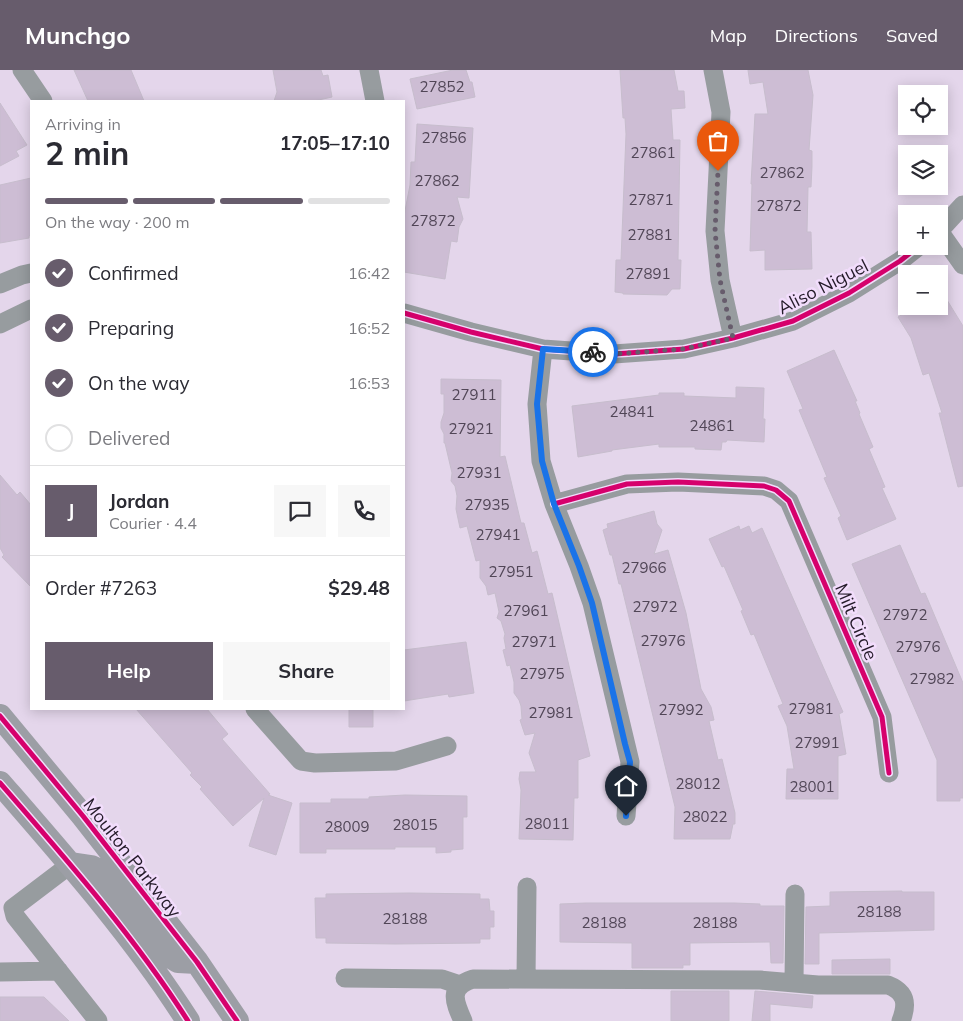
<!DOCTYPE html>
<meta charset="utf-8">
<style>
:root{--surface:#fff;--page:#f7f7f7;--text:#2b2b33;--muted:#7c7c81;--line:#e1e1e2;--accent:#675c6c}
body{margin:0;font-family:Mulish,sans-serif;background:var(--page);color:var(--text);height:100vh;display:flex;flex-direction:column;font-size:19px;white-space:nowrap}
*{box-sizing:border-box;margin:0}
p{font-size:16px;color:var(--muted)}
.icon{flex:none;width:28px;height:28px;fill:none;stroke:currentColor;stroke-width:2;stroke-linecap:round;stroke-linejoin:round}
.map{position:relative;flex:1;overflow:hidden}
.details{position:absolute;left:30px;top:30px;width:375px;height:610px;display:flex;flex-direction:column;background:var(--surface);border-radius:0px;box-shadow:0 2px 12px #0003}
.details>*{flex:none}
.tools{position:absolute;left:898px;top:15px;display:grid;gap:10px}
.tools a{display:grid;place-items:center;width:50px;height:50px;border-radius:0px;background:var(--surface);box-shadow:0 2px 12px #0003;font-size:25px}
.pin{position:absolute;display:grid;place-items:center;width:42px;height:42px;color:#fff;margin:-51px -21px;border-radius:50% 50% 50% 0;rotate:-45deg;box-shadow:0 0 5px #0007}
.pin .icon{rotate:45deg}
.courier{position:absolute;display:grid;place-items:center;width:50px;height:50px;margin:-25px;border:4px solid #1a73e8;border-radius:50%;background:#fff;color:#222;box-shadow:0 1px 6px #0007}
.head em{font-style:normal;font-weight:700}
.head div{display:flex;flex-direction:column-reverse}
.head{display:flex;align-items:center;justify-content:space-between;height:85px;padding:0 15px}
h1{font-size:32px;font-weight:700;line-height:38px}
.bar{display:grid;grid-template-columns:repeat(4,1fr);gap:8px 5px;align-content:center;height:60px;padding:0 15px}
.bar i{height:6px;border-radius:4px;background:var(--line)}
.bar .active{background:var(--accent)}
.bar p{grid-column:span 4}
.line{display:flex;align-items:center;gap:12px;padding:0 15px;border-top:1px solid var(--line)}
.line div{flex:1}
.round{display:grid;place-items:center;flex:none;width:52px;height:52px;border-radius:0px;background:var(--page)}
ol{padding:0 15px;list-style:none}
li{display:flex;align-items:center;gap:15px;height:55px}
li p{margin-inline-start:auto}
li .icon{padding:5px;border-radius:50%;background:var(--accent);color:#fff;stroke-width:4}
li:last-child{color:var(--muted)}
li i{width:28px;height:28px;border:2px solid var(--line);border-radius:50%}
.primary-button{display:flex;gap:10px;margin-top:auto;padding:10px 15px}
.primary-button a{flex:1;height:58px;border-radius:0px;background:var(--accent);color:#fff;font-size:20px;font-weight:700;line-height:58px;text-align:center}
.primary-button a+a{background:var(--page);color:var(--text)}
header{display:flex;align-items:center;gap:30px;box-sizing:border-box;height:70px;padding:0 25px;background:var(--accent);color:#fff}
header strong{font-size:24px}
nav{display:flex;gap:28px;margin-inline-start:auto;font-size:18px}
.map>svg:first-child{display:block}
</style>
<header>
<strong>Munchgo</strong>
<nav><a>Map</a><a>Directions</a><a>Saved</a></nav>
</header>
<div class="map">
<svg width="963" height="951" viewBox="0 0 963 951">
<rect width="100%" height="100%" fill="#e4d6eb"/>
<path fill="#cdbdd4" stroke="#c7bdcd" d="M74,0H131L144,31H88Z
M273,0H321L323,6L328,5L332,27L314,31H274L277,22Z
M453,0H466L470,12H472L475,27L417,39L410,9Z
M620,0H674L678,21H684L685,38L671,39L673,70H680L678,190H681L680,219H672L667,225L623,224V223L615,222L616,190H621L626,64L625,48H623Z
M748,0H808L813,25L809,80L812,81V96L811,117H808L807,162H811L812,199L765,200V180L750,181L752,114H751L755,44H768L763,12L750,14Z
M0,33L27,75L16,81L19,86L0,96Z
M417,54L473,58L469,128L457,127L463,149L459,157L457,172L451,171L445,209L404,202V146L410,115L411,92H415Z
M31,108V165L29,166V168L0,173V115Z
M939,217L963,256V416L958,417L939,343H942L929,303L923,305L911,268L898,247L916,236H939Z
M834,280L857,331H855L860,343L859,344L873,377L869,379L885,417L882,418L896,449L847,470L838,448L841,446L824,408L827,407L799,340L803,339L787,301Z
M441,309L501,310L500,387L505,386L521,453H524L532,483L537,481L548,524L552,523L590,686L578,690V728H574L573,770L519,769L521,720L519,709L520,702H536L529,683L535,663L525,665L520,650L522,649L521,636L519,630L514,623V612L510,595L507,596L503,580L506,579L504,568L505,564L501,551L497,548L499,542L495,523L488,525L486,516L480,508V490L476,491L467,456L460,458L456,439L457,426L455,416L451,411L452,403L445,373H444V364L441,358V352L444,343V324H441Z
M736,317L764,318L763,349H765L764,372L727,370L726,372H722L721,380L695,379V377H659V374L612,380V381L578,387L572,336L659,325V323H684V326L736,328Z
M0,405L17,425L20,422L31,435V517L2,487L4,485L0,478Z
M654,441L657,454L662,460L654,484L668,480L686,543L701,619L711,637L714,650L709,651L718,690L722,689L735,743V754H733L730,769H674L675,737L621,514H619L612,485H610L603,460L608,458L607,454Z
M739,456L740,460L749,456L752,463L762,458L843,642L839,644L846,684L838,686V729H786L787,699H794L787,656L778,636L783,634L754,564L751,565L741,541L743,540L724,496L722,497L709,469Z
M900,475L921,524L925,523L963,613V728H960V731H937V690L852,494Z
M466,572L474,623L449,627L448,624L404,631V580Z
M136,639H207L228,664L222,669L270,724L268,725L292,733L276,785L249,776L264,728L233,756L200,719L202,717L190,705L192,703Z
M349,639H373V657H349Z
M405,725L467,726V747H463V779L451,780V782L436,783V777H395V779H326V783H300V733H331V729H369V727Z
M902,821V822H934V860L819,863V894H805L806,837L830,836V822Z
M409,823L480,824V829H489L490,841H494V857H490V869H480V873L395,874L326,873V868H316L315,828H326V824Z
M586,833H734L760,834V836H784L783,893H771L770,872L690,873V895H683V898H632V873L560,872V834Z
M890,889V904H832V890Z
M671,921H729V951H671Z
M755,921L813,926L812,938L770,934V951H752Z
M0,927H44L69,951H0Z"/>
<g fill="none" stroke-linecap="round" stroke-linejoin="round">
<path stroke="#979c9f" stroke-width="19" d="M22,0L43,31
M369,0L375,31
M713,0L721,42L715,161L720,210L733,268
M939,161L963,195
M939,161L963,135
M0,214L22,205L31,203
M404,243L471,262L543,279L614,284L684,279L733,268L793,251L849,223L900,191L919,176
M0,254L31,239
M543,279L537,334L541,391L554,434L579,496L592,533L630,692L626,746
M554,434L627,414L678,412L764,416L776,420L789,431L882,647L889,703
M255,639L301,691L315,693L396,691L447,676
M71,794L13,838L15,846L98,951
M0,902L59,901
M345,908L442,909L460,915
M526,909L527,817
M794,912L795,824
M463,951C454,931 448,917 473,909L760,910L818,915H888C906,922 908,933 901,951"/>
<path stroke="#9c9ea5" stroke-width="24" d="M0,646L83,746L197,892L237,951
M0,713C66,789 134,866 188,951
M71,794L91,797L104,803L170,886L178,891L197,892"/>
<defs>
<path id="cycleway" d="M404,243L471,262L543,279L614,284L684,279L733,268L793,251L849,223L900,191L919,176
M554,434L627,414L678,412L764,416L776,420L789,431L882,647L889,703
M0,646L83,746L197,892L237,951
M0,713C66,789 134,866 188,951"/>
</defs>
<use href="#cycleway" stroke="#f2ddfc" stroke-width="8"/>
<use href="#cycleway" stroke="#d6006c" stroke-width="5"/>
</g>
<g fill="none" stroke-linecap="round" stroke-linejoin="round">
<path stroke="#675c6c" stroke-width="5" stroke-dasharray="0 9" d="M593,282L614,284L684,279L733,268L720,210L715,161L718,101"/>
<path stroke="#1a73e8" stroke-width="6" d="M593,282L543,279L537,334L542,391L554,434L579,496L592,533L625,674L630,692L626,746"/>
</g>
<g text-anchor="middle" stroke-width="5" stroke-linejoin="round" paint-order="stroke">
<g font-size="15" fill="#514657">
<text x="442" y="22">27852</text>
<text x="444" y="73">27856</text>
<text x="653" y="88">27861</text>
<text x="782" y="108">27862</text>
<text x="437" y="116">27862</text>
<text x="651" y="135">27871</text>
<text x="779" y="141">27872</text>
<text x="433" y="156">27872</text>
<text x="650" y="170">27881</text>
<text x="648" y="209">27891</text>
<text x="474" y="330">27911</text>
<text x="632" y="347">24841</text>
<text x="712" y="361">24861</text>
<text x="471" y="364">27921</text>
<text x="479" y="408">27931</text>
<text x="487" y="440">27935</text>
<text x="498" y="470">27941</text>
<text x="644" y="503">27966</text>
<text x="511" y="507">27951</text>
<text x="655" y="542">27972</text>
<text x="526" y="546">27961</text>
<text x="905" y="550">27972</text>
<text x="663" y="576">27976</text>
<text x="534" y="577">27971</text>
<text x="918" y="582">27976</text>
<text x="542" y="609">27975</text>
<text x="932" y="614">27982</text>
<text x="811" y="644">27981</text>
<text x="681" y="645">27992</text>
<text x="551" y="648">27981</text>
<text x="817" y="678">27991</text>
<text x="698" y="719">28012</text>
<text x="812" y="722">28001</text>
<text x="705" y="752">28022</text>
<text x="547" y="759">28011</text>
<text x="415" y="760">28015</text>
<text x="347" y="762">28009</text>
<text x="879" y="847">28188</text>
<text x="405" y="854">28188</text>
<text x="604" y="858">28188</text>
<text x="715" y="858">28188</text>
</g>
<g font-size="18" fill="#231a28" stroke="#f2ddfc">
<text transform="translate(823 217) rotate(-27)" y="6">Aliso Niguel</text>
<text transform="translate(856 552) rotate(67)" y="6">Milt Circle</text>
<text transform="translate(132 788) rotate(52)" y="6">Moulton Parkway</text>
</g>
</g>
</svg>
<div class="tools">
<a><svg class="icon" aria-label="locate" viewBox="0 0 24 24"><circle cx="12" cy="12" r="6"/><path d="M12 2v4M12 18v4M2 12h4M18 12h4"/></svg></a>
<a><svg class="icon" aria-label="layers" viewBox="0 0 24 24"><path d="M12 4l9 5-9 5-9-5zM3 14l9 5 9-5"/></svg></a>
<a>+</a>
<a>−</a>
</div>
<div class="pin" style="left:718px;top:101px;background:#ea580c"><svg class="icon" aria-label="bag" viewBox="0 0 24 24"><path d="M5 8h14l-1 12H6zM9 8a3 3 0 0 1 6 0"/></svg></div>
<div class="pin" style="left:626px;top:746px;background:#1f2937"><svg class="icon" aria-label="home" viewBox="0 0 24 24"><path d="M3 11l9-7 9 7M6 9v11h12V9"/></svg></div>
<div class="courier" style="left:593px;top:282px"><svg class="icon" aria-label="bike" viewBox="0 0 24 24"><circle cx="6" cy="16" r="4"/><circle cx="18" cy="16" r="4"/><path d="M6 16l4-8h5l3 8M10 8l3 8H6M13 5h3"/></svg></div>
<section class="details">
<div class="head"><div><h1>2 min</h1><p>Arriving in</p></div><em>17:05–17:10</em></div>
<div class="bar"><i class="active"></i><i class="active"></i><i class="active"></i><i></i><p>On the way · 200 m</p></div>
<ol>
<li><svg class="icon" aria-label="check" viewBox="0 0 24 24"><path d="M5 12l5 5 9-10"/></svg>Confirmed<p>16:42</p></li>
<li><svg class="icon" aria-label="check" viewBox="0 0 24 24"><path d="M5 12l5 5 9-10"/></svg>Preparing<p>16:52</p></li>
<li><svg class="icon" aria-label="check" viewBox="0 0 24 24"><path d="M5 12l5 5 9-10"/></svg>On the way<p>16:53</p></li>
<li><i></i>Delivered</li>
</ol>
<div class="line" style="height:90px"><b class="round" style="background:var(--accent);color:#fff">J</b><div><b>Jordan</b><p>Courier · 4.4</p></div><a class="round"><svg class="icon" aria-label="chat" viewBox="0 0 24 24"><path d="M4 5h16v11H9l-5 4z"/></svg></a><a class="round"><svg class="icon" aria-label="phone" viewBox="0 0 24 24"><path d="M5 4h4l2 5-3 2q2 4 5 5l2-3 5 2v4C11 20 4 13 5 4z"/></svg></a></div>
<div class="line" style="height:65px"><div>Order #7263</div><b>$29.48</b></div>
<div class="primary-button"><a>Help</a><a>Share</a></div>
</section>
</div>
